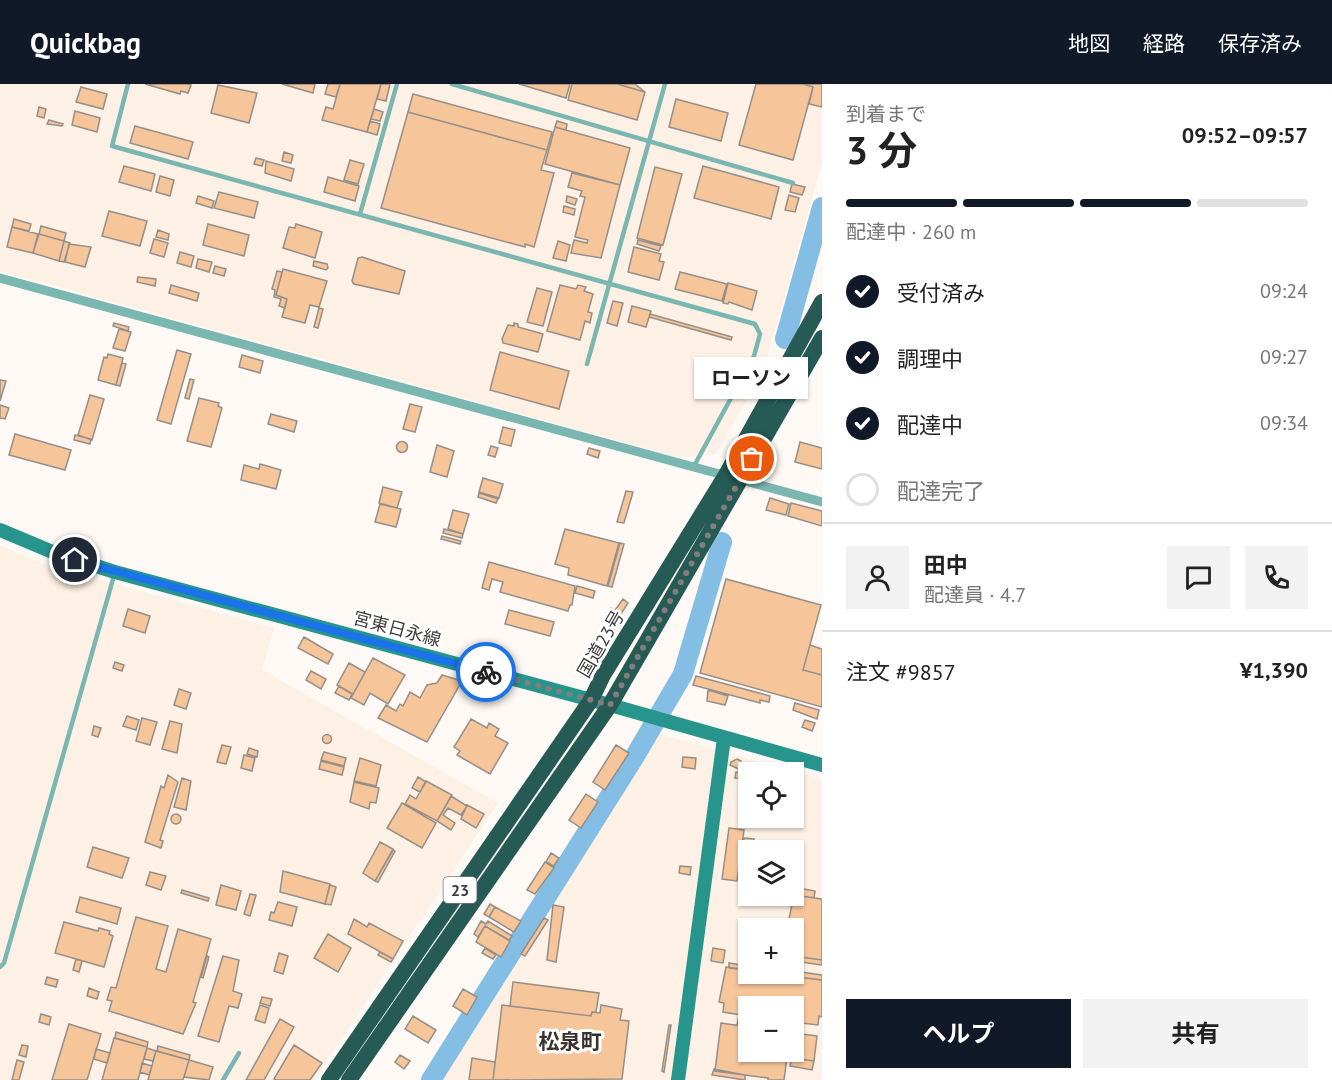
<!DOCTYPE html>
<html lang="ja">
<meta charset="utf-8">
<style>
:root{--surface:#fff;--page:#f2f2f2;--text:#222;--muted:#767676;--line:#e0e0e0;--accent:#111827}
body{margin:0;font-family:"PT Sans","Noto Sans JP",sans-serif;background:var(--page);color:var(--text);height:100vh;display:flex;flex-direction:column;font-size:22px;white-space:nowrap}
*{box-sizing:border-box;margin:0}
p{font-size:20px;color:var(--muted)}
.icon{flex:none;width:33px;height:33px;fill:none;stroke:currentColor;stroke-width:2;stroke-linecap:round;stroke-linejoin:round}
.map{position:relative;flex:1;overflow:hidden}
.panel{display:flex;flex-direction:column;background:var(--surface);width:510px}
.panel>*{flex:none}
.buttons{position:absolute;left:738px;top:678px;display:grid;gap:12px}
.buttons a{display:grid;place-items:center;width:66px;height:66px;border-radius:0px;background:var(--surface);box-shadow:0 2px 4px #0004;font-size:30px}
.pin{position:absolute;display:grid;place-items:center;width:51px;height:51px;color:#fff;margin:-26px;border:3px solid #fff;border-radius:50%;box-shadow:0 2px 6px #0007}
.courier{position:absolute;display:grid;place-items:center;width:60px;height:60px;margin:-30px;border:4px solid #1a73e8;border-radius:50%;background:#fff;color:#222;box-shadow:0 2px 8px #0007}
.bubble{position:absolute;height:42px;border-radius:0px;background:var(--surface);box-shadow:0 2px 4px #0004;font-size:20px;font-weight:700;line-height:42px;text-align:center}
.overview em{font-style:normal;font-weight:700}
.overview div{display:flex;flex-direction:column-reverse}
.overview{display:flex;align-items:center;justify-content:space-between;height:102px;padding:0 24px}
h1{font-size:39px;font-weight:700;line-height:45px}
.bar{display:grid;grid-template-columns:repeat(4,1fr);gap:9px 6px;align-content:center;height:72px;padding:0 24px}
.bar i{height:8px;border-radius:4px;background:var(--line)}
.bar .on{background:var(--accent)}
.bar p{grid-column:span 4}
.line{display:flex;align-items:center;gap:15px;padding:0 24px;border-top:2px solid var(--line)}
.line div{flex:1}
.round{display:grid;place-items:center;flex:none;width:63px;height:63px;border-radius:0px;background:var(--page)}
ol{padding:0 24px;list-style:none}
li{display:flex;align-items:center;gap:18px;height:66px}
li p{margin-inline-start:auto}
li .icon{padding:6px;border-radius:50%;background:var(--accent);color:#fff;stroke-width:4}
li:last-child{color:var(--muted)}
li i{width:33px;height:33px;border:3px solid var(--line);border-radius:50%}
.button{display:flex;gap:12px;margin-top:auto;padding:12px 24px}
.button a{flex:1;height:69px;border-radius:0px;background:var(--accent);color:#fff;font-size:24px;font-weight:700;line-height:69px;text-align:center}
.button a+a{background:var(--page);color:var(--text)}
header{display:flex;align-items:center;gap:36px;box-sizing:border-box;height:84px;padding:0 30px;background:var(--accent);color:#fff}
header strong{font-size:28px}
nav{display:flex;gap:33px;margin-inline-start:auto;font-size:21px}
main{display:flex;flex:1;min-height:0}
.map>svg:first-child{display:block}
</style>
<header>
<strong>Quickbag</strong>
<nav><a>地図</a><a>経路</a><a>保存済み</a></nav>
</header>
<main>
<div class="map">
<svg width="822" height="996" viewBox="0 0 822 996">
<rect width="100%" height="100%" fill="#fef9f4"/>
<path fill="#fdf0e4" fill-rule="evenodd" d="M0,0H822V79L764,285L716,370L679,373L0,187Z
M0,461L45,481L274,544L262,586L498,719L314,996H0Z
M656,649L822,695V996H443ZM748,688H794V734H748ZM748,766H794V812H748ZM748,844H794V890H748ZM748,922H794V968H748Z"/>
<g fill="none" stroke-linecap="round" stroke-linejoin="round">
<path stroke="#85bee4" stroke-width="20" d="M785,255L822,123
M431,996L635,672L683,590L722,458"/>
</g>
<path fill="#f7c59a" stroke="#958f8a" stroke-width="1.5" d="M145,0H188L191,1L188,9L181,7L180,10Z
M282,0H315L313,9Z
M328,0H340L336,13L325,10Z
M340,0H381L367,48L322,36L326,23L333,25Z
M381,0H390L386,17L377,15Z
M519,0H570L566,14Z
M572,0H617L645,8L637,36L568,16Z
M617,0H635L645,8Z
M756,0H803L813,3L793,76L739,61Z
M803,0H822V23L809,20L813,3Z
M218,1L257,9L249,39L211,29Z
M81,3L107,10L103,25L76,18Z
M413,10L552,48L547,66L408,28Z
M676,15L728,29L721,57L669,43Z
M39,23L46,25L44,34L37,32Z
M374,25L383,28L380,37L371,35Z
M75,27L100,34L97,48L72,41Z
M408,28L547,66L541,86L554,89L534,163L525,160V163L381,124Z
M49,36L63,40L62,42L47,40Z
M370,37L380,40L377,51L367,48Z
M557,37L567,40L566,46L555,43Z
M135,42L193,58L188,75L130,59Z
M555,43L630,64L620,101L545,80Z
M284,68L293,71L291,79L282,77Z
M256,74L264,76L262,82L254,80Z
M350,76L364,80L358,100L344,96Z
M266,77L294,85L291,97L265,89Z
M124,82L155,90L151,107L119,98Z
M703,82L779,103L771,135L694,114Z
M655,83L682,90L663,161L637,154Z
M572,89L620,101L601,174L571,169L574,156L587,159L588,156L575,153L585,113L580,112L582,107L568,103Z
M160,92L174,96L170,112L156,108Z
M328,93L359,102L355,117L324,108Z
M792,100L805,103L802,111L790,108Z
M219,108L258,118L254,134L214,124Z
M789,111L799,114L795,128L785,126Z
M198,112L214,117L212,124L196,119Z
M567,112L577,115L575,121L566,118Z
M564,122L575,125L574,131L563,128Z
M109,127L147,137L140,162L102,152Z
M14,135L31,140L29,147L12,143Z
M208,140L249,151L244,172L203,161Z
M296,140L322,148L315,174L283,164L289,143L295,144Z
M41,142L66,149L64,157L39,150Z
M12,143L38,150L33,169L7,163Z
M158,146L169,150L168,156L156,153Z
M39,150L64,157L59,177L33,169Z
M154,155L168,159L164,173L150,169Z
M638,156L661,162L659,167L637,160Z
M64,157L70,159L64,178L59,177Z
M558,157L570,161L566,177L553,174Z
M69,160L91,163L85,183L65,178Z
M634,163L661,170L659,177L664,178L659,196L628,188Z
M180,168L194,172L191,183L177,179Z
M362,173L405,187L399,210L354,200L352,197L358,174Z
M198,175L212,178L209,188L196,184Z
M314,177L327,180L328,184L326,186L313,182Z
M215,182L226,185L224,192L213,189Z
M283,185L327,197L319,223L310,221L305,239L282,233L287,215L276,211Z
M277,187L282,188L276,211L287,215L285,224L279,222L281,215L274,213L275,206L272,205Z
M680,188L727,200L722,217L675,205Z
M138,193L156,195L155,202L137,198Z
M728,199L757,207L752,226L729,218L728,220L723,219Z
M171,201L199,209L197,217L169,209Z
M560,201L576,205L578,201L586,203L584,207L593,210L588,228L592,229L590,239L585,237L580,256L547,247Z
M537,204L552,208L543,242L527,238Z
M613,217L623,219L617,242L607,239Z
M632,222L651,227L646,243L628,238Z
M319,224L323,225L318,244L314,243Z
M650,230L732,253L731,256L649,233Z
M114,239L129,243L128,247L113,242Z
M514,239L518,240V243L543,250L538,268L503,259L502,255L508,241L514,242Z
M119,245L131,248L125,267L113,264Z
M177,266L191,270L171,340L157,336Z
M500,268L569,287L559,325L490,306Z
M108,270L123,274L116,301L98,296L104,273L107,274Z
M242,271L263,277L260,289L239,283Z
M122,279L126,280L120,302L116,301Z
M190,295L194,296L189,315L185,314Z
M0,296L6,297L0,317Z
M90,311L104,315L92,356L78,351Z
M199,314L219,319L218,322L222,324L211,363L187,357Z
M410,320L422,323L415,348L403,345Z
M0,321L9,324L5,335L0,334Z
M271,330L297,337L294,348L268,340Z
M503,343L515,346L511,362L499,359Z
M15,350L71,366L65,386L9,371Z
M75,351L91,355L90,360L74,356Z
M396.5 363a5.5 5.5 0 1 1 11 0a5.5 5.5 0 1 1-11 0Z
M800,358L822,364V385L795,378Z
M437,361L454,367L447,393L430,388Z
M491,362L498,364L495,373L488,371Z
M589,364L600,367L598,374L587,370Z
M260,380L281,386L276,405L241,396L244,381L259,385Z
M483,394L503,400L499,414L479,408Z
M383,403L402,408L397,424L379,419Z
M626,407L633,408L624,439L617,438Z
M479,409L498,415L496,419L478,413Z
M770,414L789,420L786,431L766,426Z
M791,419L822,427V442L788,432Z
M380,420L401,425L396,443L375,438Z
M453,426L469,430L463,450L448,445Z
M444,445L463,450L462,454L443,449Z
M565,445L619,459L607,502L568,491L569,484L555,480Z
M442,452L461,457L460,460L441,455Z
M620,459L624,460L612,503L608,502Z
M489,478L575,502L572,521H570L568,527L500,508L503,498L492,495L489,506L482,504Z
M726,495L821,521L803,586L822,591V623L700,589Z
M577,502L595,507L593,514L575,509Z
M623,515L628,519L621,530L615,526Z
M611,524L619,530L611,543L602,537Z
M128,525L150,532L145,549L123,542Z
M509,526L554,538L550,552L505,540Z
M304,553L333,570L328,580L298,564Z
M810,561L822,565V591L803,586Z
M373,574L405,591L388,620L370,609L364,621L351,614Z
M115,578L124,581L122,587L113,584Z
M349,579L365,588L353,610L337,601Z
M311,587L326,595L321,605L306,596Z
M442,591L462,597L427,658L378,634L386,621L396,627L400,620L403,622L410,608L420,614L427,601L437,599Z
M696,592L770,612L769,618L760,616V619L693,601Z
M339,602L352,610L349,616L335,609Z
M179,605L191,609L186,625L174,621Z
M708,606L728,612L725,621L707,617Z
M795,619L819,626L817,635L793,626Z
M127,632L139,636L136,646L123,642Z
M142,634L157,638L150,661L136,657Z
M471,635L487,644L489,639L499,645L495,652L508,659L490,690L457,671L460,667L454,663Z
M805,636L815,639L812,647L802,643Z
M170,637L182,640L177,669L162,665Z
M94,642L101,644L98,653L92,651Z
M322.5 655a4.5 4.5 0 1 1 9 0a4.5 4.5 0 1 1-9 0Z
M222,661L231,663L226,680L217,678Z
M616,661L629,669L605,706L593,698Z
M249,664L258,667L257,673L247,670Z
M324,668L346,674L344,682L321,676Z
M244,671L255,674L252,687L241,684Z
M683,673L696,674L695,685L682,683Z
M360,674L381,681L376,702L354,697Z
M737,675L741,677L740,684L745,685V688L730,681L731,678Z
M321,677L344,683L342,691L319,685Z
M736,688L745,689L744,695L735,694Z
M168,691L178,698L160,756L163,757L161,764L145,758L161,702L164,704Z
M418,693L426,698L420,708L412,704Z
M182,694L191,697L186,726L174,723Z
M426,697L452,711L437,737L405,720L410,711L416,715Z
M354,698L379,704L376,719L370,718L369,725L350,718Z
M748,708V734H759L758,738L744,736Z
M586,710L598,718L581,744L569,736Z
M451,712L467,722L461,731L448,724L443,731L455,739L451,746L437,737Z
M402,719L436,739L422,764L387,744Z
M467,721L484,730L476,744L461,735Z
M171 735a5 5 0 1 1 10 0a5 5 0 1 1-10 0Z
M744,736L758,738V743L744,741Z
M729,744L744,746L737,797L722,795Z
M744,754L754,755L753,766H748V791L740,790Z
M380,758L393,765L375,797L363,789Z
M93,763L129,774L122,794L87,783Z
M393,766L395,767L378,798L375,797Z
M551,769L559,774L554,782L546,778Z
M545,778L554,784L535,810L527,806Z
M680,782L691,783L690,791L679,789Z
M283,787L330,800L325,820L280,808Z
M150,788L166,792L161,806L146,801Z
M221,801L241,807L236,826L216,821Z
M330,801L336,803L331,821L325,820Z
M794,803L815,807L814,814L794,811Z
M182,806L209,814L208,817L181,809Z
M250,810L256,811L250,832L244,830Z
M794,811L822,815V876L794,872V844H787Z
M80,813L121,824L117,840L76,828Z
M278,818L297,823L292,842L269,836L271,828L274,829Z
M490,820L495,823L489,833L484,830Z
M553,821L564,823L556,878L547,876Z
M495,823L521,837L514,848L489,833Z
M136,833L168,842L156,885L166,888L178,845L211,855L193,918L196,919L183,950L109,927L112,917L107,916L111,903L116,904Z
M544,834L548,836L525,872L521,870Z
M354,835L367,843L369,839L403,857L393,875L348,850Z
M481,837L486,840L488,837L512,852L509,856L485,842L478,853L474,850Z
M64,838L98,847L99,844L110,847L109,850L113,852L104,883L55,869Z
M485,842L510,857L501,873L476,858Z
M328,850L351,864L338,888L314,874Z
M485,864L496,871L493,875L482,869Z
M713,864L725,866L723,879L711,877Z
M380,868L393,875L391,878L378,871Z
M279,869L288,872L283,890L274,887Z
M207,872L209,873L203,894L201,893Z
M223,872L239,876L233,907L242,910L238,924L229,922L219,958L198,952Z
M794,872L822,876V881L794,877Z
M76,875L82,877L79,888L73,886Z
M747,878L748,886L729,884V879L747,882Z
M726,883L748,886V890H772L822,896V933L819,932L818,941L794,938V922H748V932L723,928L724,919L719,918Z
M794,887L822,891V896L772,890Z
M47,893L58,896L56,903L45,900Z
M513,898L599,909L596,928H592L591,932L510,922Z
M89,904L99,908L97,915L87,912Z
M463,905L477,913L467,931L453,922Z
M262,913L272,915L270,922L260,919Z
M260,921L269,924L265,939L255,936Z
M502,921L591,932L592,928L600,929L601,921L622,925L620,936L629,937L622,995L493,996Z
M41,930L51,933L49,941L39,938Z
M739,930L748,932V943L737,941Z
M413,932L436,946L428,959L405,945Z
M280,935L294,943L264,996H246Z
M721,939L748,943V968H794V949L817,952L814,977L787,973L784,996H768V994L715,987Z
M69,940L101,950L87,996H52Z
M669,941H671L664,988L662,987Z
M116,948L148,958L147,963L115,954Z
M114,954L147,963L138,996H102Z
M22,961L28,962L26,973L19,971Z
M294,961L322,979L310,996H276L274,995Z
M158,962L190,971L189,976L157,967Z
M147,964L156,967L153,977L144,975Z
M96,965L110,969L107,979L94,975Z
M156,967L189,976L183,996H148Z
M400,971L410,977L404,985L395,978Z
M472,974L495,978L493,996H469Z
M792,974L814,977L812,986L790,982Z
M17,976L24,978L19,996H12Z
M189,976L213,983L209,996L184,993Z
M142,979L152,982L149,991L140,988Z
M714,985L745,991V996L712,991Z"/>
<g fill="none" stroke-linecap="round" stroke-linejoin="round">
<path stroke="#7ab7b0" stroke-width="4.5" d="M128,0L112,62L755,240L760,250L754,272L694,382
M452,0L793,99
M360,130L397,0
M587,280L665,0
M0,883L4,879L115,488
M223,996L239,969"/>
<path stroke="#7ab7b0" stroke-width="9" d="M0,194L822,418"/>
<path stroke="#27958c" stroke-width="14" d="M0,446L55,469L115,488L610,621L822,681
M678,996L724,654"/>
<path stroke="#255a55" stroke-width="16" d="M329,996L591,616L603,591L726,391L822,218
M349,996L610,621L822,254"/>
</g>
<g fill="none" stroke-linecap="round" stroke-linejoin="round">
<path stroke="#827e7b" stroke-width="6" stroke-dasharray="0 10.8" d="M486,588L610,621L752,375"/>
<path stroke="#1a73e8" stroke-width="8" d="M75,476L486,588"/>
</g>
<g text-anchor="middle" stroke-width="6" stroke-linejoin="round" paint-order="stroke">
<rect fill="#fff" stroke="#797675" stroke-width="1.5" x="443.5" y="793" width="33" height="26" rx="4.5"/>
<g font-size="16" font-weight="bold" fill="#3f3c3a">
<text x="460" y="812">23</text>
</g>
<g font-size="18" fill="#3f3c3a" stroke="#fff">
<text transform="translate(397 545) rotate(15)" y="6">宮東日永線</text>
<text transform="translate(601 560) rotate(-60)" y="6">国道23号</text>
</g>
<g font-size="21" font-weight="bold" fill="#38322e" stroke="#fff">
<text x="570" y="965">松泉町</text>
</g>
</g>
</svg>
<div class="buttons">
<a><svg class="icon" aria-label="locate" viewBox="0 0 24 24"><circle cx="12" cy="12" r="6"/><path d="M12 2v4M12 18v4M2 12h4M18 12h4"/></svg></a>
<a><svg class="icon" aria-label="layers" viewBox="0 0 24 24"><path d="M12 4l9 5-9 5-9-5zM3 14l9 5 9-5"/></svg></a>
<a>+</a>
<a>−</a>
</div>
<div class="pin" style="left:752px;top:375px;background:#ea580c"><svg class="icon" aria-label="bag" viewBox="0 0 24 24"><path d="M5 8h14l-1 12H6zM9 8a3 3 0 0 1 6 0"/></svg></div>
<div class="pin" style="left:75px;top:476px;background:#1f2937"><svg class="icon" aria-label="home" viewBox="0 0 24 24"><path d="M3 11l9-7 9 7M6 9v11h12V9"/></svg></div>
<div class="courier" style="left:486px;top:588px"><svg class="icon" aria-label="bike" viewBox="0 0 24 24"><circle cx="6" cy="16" r="4"/><circle cx="18" cy="16" r="4"/><path d="M6 16l4-8h5l3 8M10 8l3 8H6M13 5h3"/></svg></div>
<div class="bubble" style="left:694px;top:273px;width:114px">ローソン</div>
</div>
<section class="panel">
<div class="overview"><div><h1>3 分</h1><p>到着まで</p></div><em>09:52–09:57</em></div>
<div class="bar"><i class="on"></i><i class="on"></i><i class="on"></i><i></i><p>配達中 · 260 m</p></div>
<ol>
<li><svg class="icon" aria-label="check" viewBox="0 0 24 24"><path d="M5 12l5 5 9-10"/></svg>受付済み<p>09:24</p></li>
<li><svg class="icon" aria-label="check" viewBox="0 0 24 24"><path d="M5 12l5 5 9-10"/></svg>調理中<p>09:27</p></li>
<li><svg class="icon" aria-label="check" viewBox="0 0 24 24"><path d="M5 12l5 5 9-10"/></svg>配達中<p>09:34</p></li>
<li><i></i>配達完了</li>
</ol>
<div class="line" style="height:108px"><a class="round"><svg class="icon" aria-label="person" viewBox="0 0 24 24"><circle cx="12" cy="8" r="4"/><path d="M4 21q1-7 8-7t8 7"/></svg></a><div><b>田中</b><p>配達員 · 4.7</p></div><a class="round"><svg class="icon" aria-label="chat" viewBox="0 0 24 24"><path d="M4 5h16v11H9l-5 4z"/></svg></a><a class="round"><svg class="icon" aria-label="phone" viewBox="0 0 24 24"><path d="M5 4h4l2 5-3 2q2 4 5 5l2-3 5 2v4C11 20 4 13 5 4z"/></svg></a></div>
<div class="line" style="height:78px"><div>注文 #9857</div><b>¥1,390</b></div>
<div class="button"><a>ヘルプ</a><a>共有</a></div>
</section>
</main>
